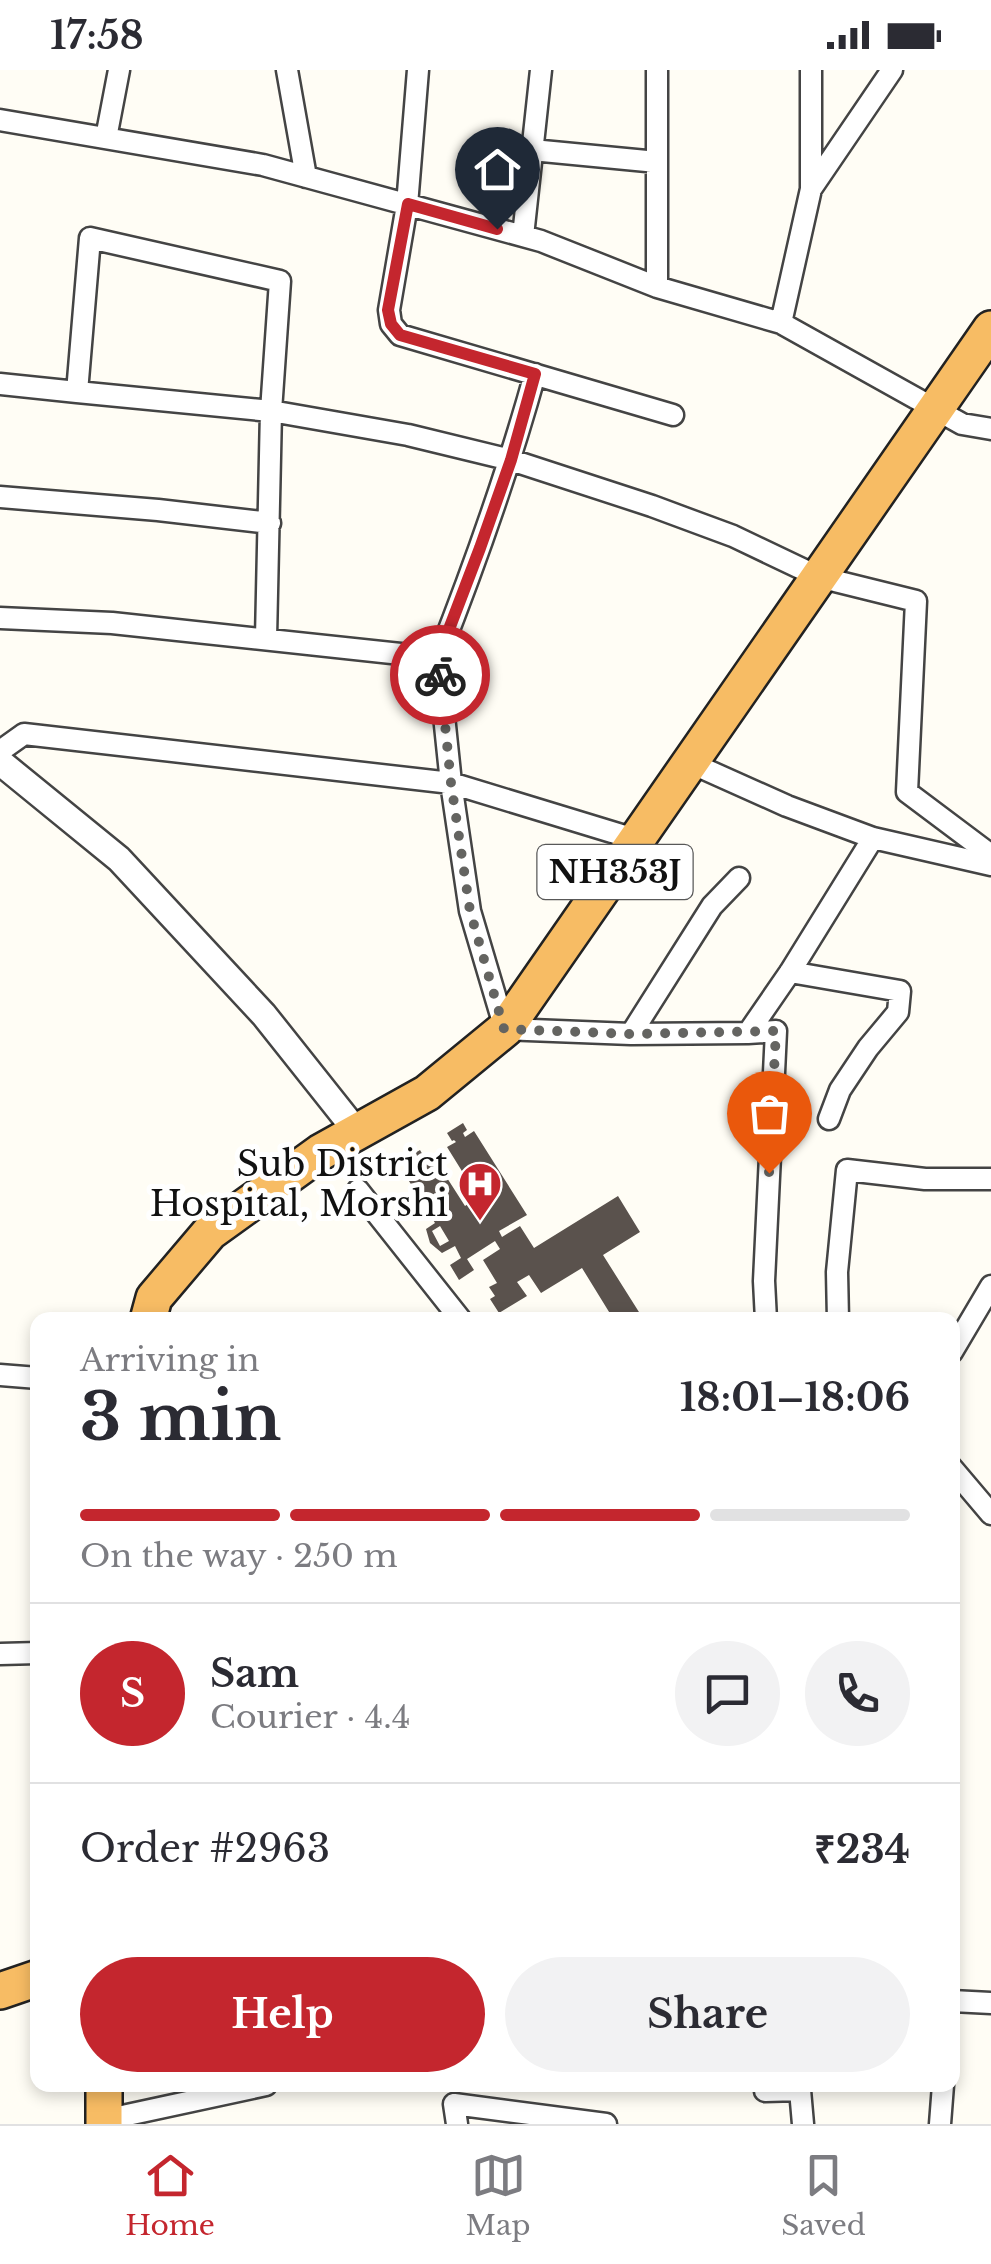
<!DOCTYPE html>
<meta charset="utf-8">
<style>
:root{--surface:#fff;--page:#f2f2f3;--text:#2b2b33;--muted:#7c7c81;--line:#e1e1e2;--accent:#c4262e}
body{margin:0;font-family:"Libre Baskerville",serif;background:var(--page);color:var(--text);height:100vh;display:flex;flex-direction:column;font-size:38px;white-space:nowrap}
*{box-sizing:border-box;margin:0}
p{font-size:32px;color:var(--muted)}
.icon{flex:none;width:55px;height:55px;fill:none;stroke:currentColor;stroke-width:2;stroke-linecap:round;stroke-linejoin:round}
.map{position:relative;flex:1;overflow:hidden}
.sheet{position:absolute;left:30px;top:1242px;width:930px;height:780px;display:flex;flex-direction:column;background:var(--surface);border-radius:20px;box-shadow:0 5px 15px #0003}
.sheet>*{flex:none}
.pin{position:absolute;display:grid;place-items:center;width:85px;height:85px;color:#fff;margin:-102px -42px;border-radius:50% 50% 50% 0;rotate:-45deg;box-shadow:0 0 10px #0007}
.pin .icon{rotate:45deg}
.courier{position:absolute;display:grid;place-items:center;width:100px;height:100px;margin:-50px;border:8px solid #c4262e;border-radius:50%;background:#fff;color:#222;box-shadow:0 2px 12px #0007}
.summary em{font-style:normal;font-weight:800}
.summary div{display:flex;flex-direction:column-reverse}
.summary{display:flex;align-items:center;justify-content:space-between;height:170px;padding:0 50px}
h1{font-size:65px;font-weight:800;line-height:75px}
.bar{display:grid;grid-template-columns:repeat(4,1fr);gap:15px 10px;align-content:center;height:120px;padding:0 50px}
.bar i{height:12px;border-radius:8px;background:var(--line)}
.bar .selected{background:var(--accent)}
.bar p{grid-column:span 4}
.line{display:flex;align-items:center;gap:25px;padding:0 50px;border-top:2px solid var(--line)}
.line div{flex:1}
.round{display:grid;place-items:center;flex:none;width:105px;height:105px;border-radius:52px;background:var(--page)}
.button{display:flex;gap:20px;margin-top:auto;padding:20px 50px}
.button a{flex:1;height:115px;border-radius:60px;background:var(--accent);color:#fff;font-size:40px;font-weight:800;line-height:115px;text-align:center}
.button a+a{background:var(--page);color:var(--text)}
.status{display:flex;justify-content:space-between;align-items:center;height:70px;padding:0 50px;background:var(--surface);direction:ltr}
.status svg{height:28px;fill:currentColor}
.dock{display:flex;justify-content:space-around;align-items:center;height:140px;border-top:2px solid var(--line);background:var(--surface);font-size:28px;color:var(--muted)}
.dock a{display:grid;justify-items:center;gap:5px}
.dock .selected{color:var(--accent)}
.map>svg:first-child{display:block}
</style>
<div class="status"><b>17:58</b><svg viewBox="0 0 49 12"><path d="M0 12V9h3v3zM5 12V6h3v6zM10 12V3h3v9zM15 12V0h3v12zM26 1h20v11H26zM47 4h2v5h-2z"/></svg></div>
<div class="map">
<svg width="991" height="2054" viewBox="0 0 991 2054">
<rect width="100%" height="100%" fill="#fffdf5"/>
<path fill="#5a524d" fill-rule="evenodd" d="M463,1053L467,1060L463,1063L465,1067L474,1061L527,1145L499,1161L502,1167L520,1156L534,1178L618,1126L640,1162L603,1185L644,1250H614L582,1198L541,1223L529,1205L517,1212L527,1226L499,1243L490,1229L495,1226L489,1217L497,1213L483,1190L500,1179L495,1171L467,1189L474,1200L459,1210L450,1195L461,1188L455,1176L442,1183L430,1173L426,1159L435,1153L404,1103L411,1098H408L403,1090L420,1080L424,1087L420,1089L422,1093L433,1086L465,1136L478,1127L447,1077L456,1072L454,1070L452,1071L447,1063ZM440,1156L449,1171L440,1176L432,1161Z"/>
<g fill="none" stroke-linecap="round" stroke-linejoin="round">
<defs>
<path id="minor" d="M287,0L306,107
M418,0L407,135L389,240L391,254L400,265L673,345
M657,0V217
M892,0L811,119L781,253L962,354L991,359
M0,50L263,95L541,171L657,217L781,253
M106,68L119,0
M532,80L657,92
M811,119V0
M523,166L541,0
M0,314L77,322L90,168L280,211L271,341L266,568
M77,322L271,341L408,365L511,390L652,436L733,466L819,507L916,531L907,722L991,785
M0,427L158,440L270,453
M0,548L112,553L438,588L451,713L470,841L505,959L631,964
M438,588C475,494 508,402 535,304
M0,681L24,664L451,713L638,770
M691,693L787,736L873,768L991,795
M739,808L712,836L631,964L748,963L790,902L873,768
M790,902L900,921L898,942L868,978L840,1020L829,1049
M748,963L776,961L764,1211L766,1250
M358,1120L461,1250
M838,1250L837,1202L847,1100L925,1109H991
M952,1282L991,1216
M0,1305L38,1308
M952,1398L991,1444
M0,1584L38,1583
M952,1931L991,1933
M765,2015V2021L800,2020L803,2054
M104,2050L266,2015
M457,2054L454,2034L606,2054
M940,2054L943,2015"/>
<path id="tertiary" d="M0,692L119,789L264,945L357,1062"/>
<path id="trunk" d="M148,1250L154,1228L210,1162L321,1082L427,1023L505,959L991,259
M0,1921L38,1908
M104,2015V2054"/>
</defs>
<use href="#minor" stroke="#444" stroke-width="25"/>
<use href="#tertiary" stroke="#444" stroke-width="30"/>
<use href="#trunk" stroke="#222" stroke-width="40"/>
<use href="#minor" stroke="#fff" stroke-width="20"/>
<use href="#tertiary" stroke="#fff" stroke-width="25"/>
<use href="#trunk" stroke="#f7bc64" stroke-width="35"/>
</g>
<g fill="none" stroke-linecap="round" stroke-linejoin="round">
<path stroke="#646461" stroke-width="10" stroke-dasharray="0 18" d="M440,605L451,713L470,841L504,959L630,964L776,961L769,1103"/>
<path stroke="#c4262e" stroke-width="12" d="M440,605L438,588L480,478L511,390L535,304L400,265L391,254L388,240L408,134L497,159"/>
</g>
<defs>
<symbol id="hospital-pin" viewBox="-11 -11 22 30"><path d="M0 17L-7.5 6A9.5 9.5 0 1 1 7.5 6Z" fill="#c4262e" stroke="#fff"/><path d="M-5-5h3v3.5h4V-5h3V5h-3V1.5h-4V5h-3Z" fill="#fff"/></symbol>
</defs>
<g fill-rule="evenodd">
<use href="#hospital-pin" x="455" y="1089" width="50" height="68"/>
</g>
<g text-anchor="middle" stroke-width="10" stroke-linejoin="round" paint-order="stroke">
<rect fill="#fff" stroke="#585858" stroke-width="2.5" x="537.5" y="775" width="155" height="54" rx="8"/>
<g font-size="32" font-weight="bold" fill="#111">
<text x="615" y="813">NH353J</text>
</g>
<g font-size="35" fill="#111" stroke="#fff" text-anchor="end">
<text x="448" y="1106">Sub District<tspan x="448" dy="40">Hospital, Morshi</tspan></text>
</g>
</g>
</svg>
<div class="pin" style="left:769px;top:1103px;background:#ea580c"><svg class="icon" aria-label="bag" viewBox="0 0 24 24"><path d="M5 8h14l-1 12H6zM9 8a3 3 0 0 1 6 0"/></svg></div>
<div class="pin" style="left:497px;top:159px;background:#1f2937"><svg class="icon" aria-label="home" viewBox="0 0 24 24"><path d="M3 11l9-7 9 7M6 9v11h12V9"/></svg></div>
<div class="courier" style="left:440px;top:605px"><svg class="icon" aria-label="bike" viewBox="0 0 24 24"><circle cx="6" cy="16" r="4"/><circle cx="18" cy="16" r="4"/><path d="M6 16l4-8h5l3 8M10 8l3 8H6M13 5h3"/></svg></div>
<section class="sheet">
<div class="summary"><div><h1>3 min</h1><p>Arriving in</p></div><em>18:01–18:06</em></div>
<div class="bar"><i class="selected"></i><i class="selected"></i><i class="selected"></i><i></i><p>On the way · 250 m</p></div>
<div class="line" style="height:180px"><b class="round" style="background:var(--accent);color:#fff">S</b><div><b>Sam</b><p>Courier · 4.4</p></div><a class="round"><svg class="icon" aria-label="chat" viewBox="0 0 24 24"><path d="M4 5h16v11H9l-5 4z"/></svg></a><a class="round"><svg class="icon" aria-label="phone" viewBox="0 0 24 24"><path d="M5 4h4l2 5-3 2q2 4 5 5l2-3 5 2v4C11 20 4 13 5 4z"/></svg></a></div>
<div class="line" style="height:130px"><div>Order #2963</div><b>₹234</b></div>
<div class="button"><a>Help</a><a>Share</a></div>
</section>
</div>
<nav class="dock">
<a class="selected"><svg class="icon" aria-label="home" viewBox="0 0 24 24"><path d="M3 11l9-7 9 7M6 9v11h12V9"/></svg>Home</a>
<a><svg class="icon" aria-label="map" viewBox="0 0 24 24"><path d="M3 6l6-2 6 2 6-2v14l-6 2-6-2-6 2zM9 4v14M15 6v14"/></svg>Map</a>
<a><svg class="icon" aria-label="saved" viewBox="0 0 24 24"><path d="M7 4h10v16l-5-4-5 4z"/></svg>Saved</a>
</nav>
